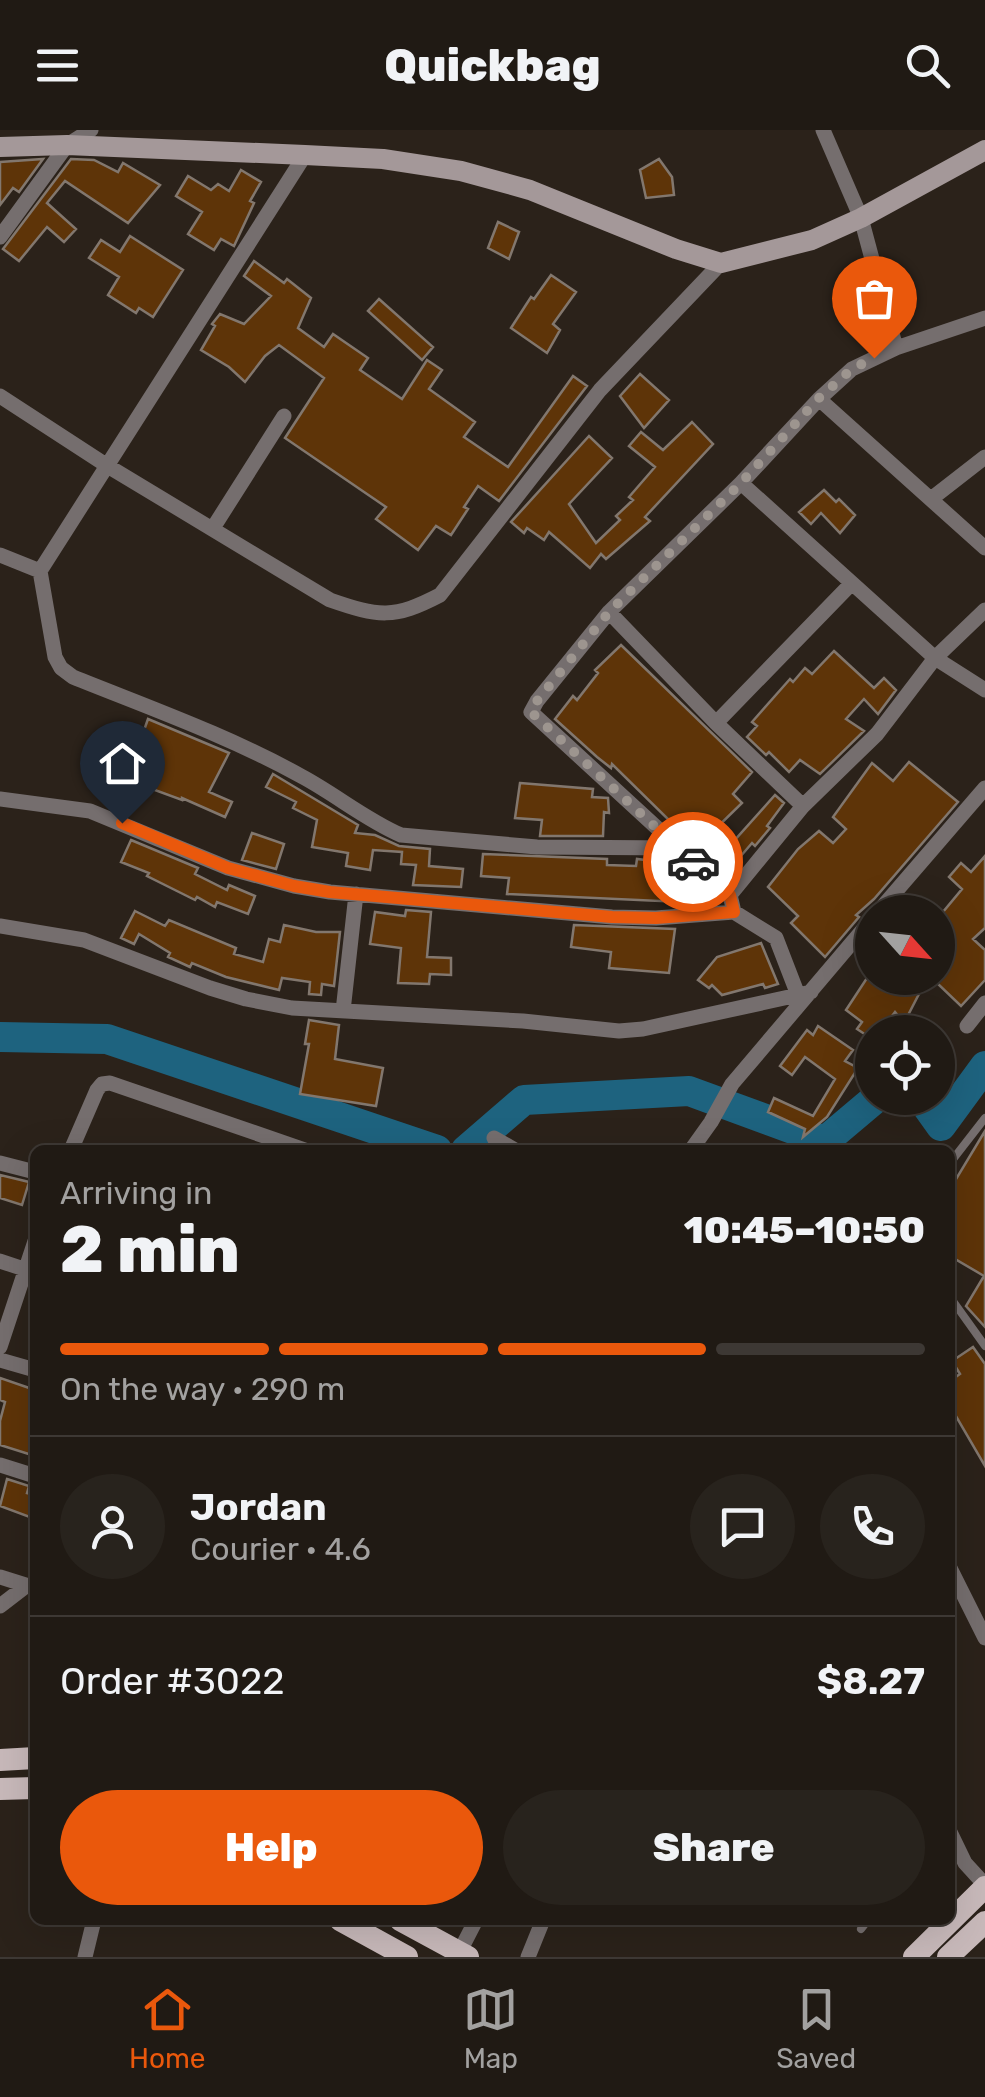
<!DOCTYPE html>
<meta charset="utf-8">
<style>
:root{--surface:#201a14;--page:#28231d;--text:#f1f3f6;--muted:#a2a1a0;--line:#3d3834;--accent:#ea580c}
body{margin:0;font-family:Rubik,sans-serif;background:var(--page);color:var(--text);height:100vh;display:flex;flex-direction:column;font-size:38px;white-space:nowrap}
*{box-sizing:border-box;margin:0}
p{font-size:32px;color:var(--muted)}
.icon{flex:none;width:55px;height:55px;fill:none;stroke:currentColor;stroke-width:2;stroke-linecap:round;stroke-linejoin:round}
.map{position:relative;flex:1;overflow:hidden}
.panel{position:absolute;left:30px;top:1015px;width:925px;height:780px;display:flex;flex-direction:column;background:var(--surface);border-radius:15px;box-shadow:0 10px 40px #0002,0 0 0 2px var(--line)}
.panel>*{flex:none}
.needle{width:65px;rotate:117deg}
.fabs{position:absolute;left:855px;top:765px;display:grid;gap:20px}
.fabs a{display:grid;place-items:center;width:100px;height:100px;border-radius:50%;background:var(--surface);box-shadow:0 10px 40px #0002,0 0 0 2px var(--line);font-size:50px}
.pin{position:absolute;display:grid;place-items:center;width:85px;height:85px;color:#fff;margin:-102px -42px;border-radius:50% 50% 50% 0;rotate:-45deg;box-shadow:0 0 10px #0007}
.pin .icon{rotate:45deg}
.courier{position:absolute;display:grid;place-items:center;width:100px;height:100px;margin:-50px;border:8px solid #ea580c;border-radius:50%;background:#fff;color:#222;box-shadow:0 2px 12px #0007}
.overview em{font-style:normal;font-weight:800}
.overview div{display:flex;flex-direction:column-reverse}
.overview{display:flex;align-items:center;justify-content:space-between;height:170px;padding:0 30px}
h1{font-size:65px;font-weight:800;line-height:75px}
.bar{display:grid;grid-template-columns:repeat(4,1fr);gap:15px 10px;align-content:center;height:120px;padding:0 30px}
.bar i{height:12px;border-radius:8px;background:var(--line)}
.bar .selected{background:var(--accent)}
.bar p{grid-column:span 4}
.line{display:flex;align-items:center;gap:25px;padding:0 30px;border-top:2px solid var(--line)}
.line div{flex:1}
.round{display:grid;place-items:center;flex:none;width:105px;height:105px;border-radius:52px;background:var(--page)}
.action{display:flex;gap:20px;margin-top:auto;padding:20px 30px}
.action a{flex:1;height:115px;border-radius:60px;background:var(--accent);color:#fff;font-size:40px;font-weight:800;line-height:115px;text-align:center}
.action a+a{background:var(--page);color:var(--text)}
header{display:flex;justify-content:space-between;align-items:center;height:130px;padding:0 30px;background:var(--surface);font-size:45px;font-weight:800}
.tabs{display:flex;justify-content:space-around;align-items:center;height:140px;border-top:2px solid var(--line);background:var(--surface);font-size:28px;color:var(--muted)}
.tabs a{display:grid;justify-items:center;gap:5px}
.tabs .selected{color:var(--accent)}
.map>svg:first-child{display:block}
</style>
<header><svg class="icon" aria-label="menu" viewBox="0 0 24 24"><path d="M4 6h16M4 12h16M4 18h16"/></svg>Quickbag<svg class="icon" aria-label="search" viewBox="0 0 24 24"><circle cx="10" cy="10" r="6"/><path d="M15 15l6 6"/></svg></header>
<div class="map">
<svg width="985" height="1827" viewBox="0 0 985 1827">
<rect width="100%" height="100%" fill="#2b221a"/>
<g fill="none" stroke-linecap="round" stroke-linejoin="round">
<path stroke="#1e637f" stroke-width="30" d="M0,907L107,909L437,1020
M921,968L941,996L985,936
M466,1020L524,970L689,961L825,1011L876,968"/>
</g>
<path fill="#5e3408" stroke="#82776e" stroke-width="2.5" d="M43,29L19,62L13,58L0,75V32Z
M71,29L94,30L118,42L123,33L160,55L128,93L65,51L47,73L76,99L64,112L47,97L19,131L3,119Z
M659,29L672,47L674,65L646,68L640,40Z
M241,40L261,52L250,71L254,73L234,116L221,109L214,120L188,104L202,82L176,66L188,46L211,60L218,54L229,61Z
M498,92L519,102L509,129L488,118Z
M130,106L183,140L153,187L139,178L136,183L108,165L119,147L89,128L101,110L120,122Z
M254,131L284,153L287,149L311,168L298,198L324,217L333,204L368,228L360,240L402,269L427,230L442,240L429,259L475,292L464,307L508,337L573,246L587,256L499,371L478,356L464,377L468,379L451,405L436,396L418,420L376,389L386,377L285,308L324,248L279,215L265,226L245,252L229,237L201,220L215,196L212,194L220,184L244,194L271,166L244,146Z
M551,145L576,162L553,194L560,200L547,223L511,198L531,167L534,169Z
M379,169L433,217L422,230L368,181Z
M640,244L669,270L644,298L620,266Z
M692,292L713,314L645,387L650,391L606,429L601,424L590,438L549,402L544,410L527,398L524,403L511,392L589,306L612,328L569,374L596,413L620,390L616,386L633,370L629,367L655,337L629,316L641,302L663,320Z
M824,360L836,372L839,369L855,385L840,403L821,383L811,394L799,382Z
M621,515L752,642L733,664L742,673L700,714L682,697L679,700L612,634L611,638L597,627L555,589L573,566L577,570L598,543L595,540Z
M834,521L874,558L884,548L896,560L878,584L864,569L846,589L864,601L820,644L800,630L789,642L769,622L766,625L747,607L757,596L752,592L790,549L793,552L805,538L812,544Z
M148,589L229,623L209,662L232,672L225,687L182,668V670L133,652L144,623L137,620Z
M909,632L958,672L874,769L856,785L859,787L825,827L791,793L798,786L768,757L798,719L819,701L833,713L846,699L833,687L872,633L893,651Z
M273,644L358,695L355,703L375,705L399,716L430,719L429,736L463,739L461,757L413,755L416,735L401,734L402,722L373,720L370,740L346,736L348,723L312,717L317,690L293,678L296,672L266,657Z
M520,653L593,659L592,667L608,668L609,683L604,682L603,706H540L542,690L515,688Z
M775,665L784,673L767,696L770,698L755,716L752,713L728,741L717,730Z
M252,703L284,714L276,739L242,730Z
M131,710L198,738L195,744L227,760L229,755L255,766L248,784L217,772L215,777L197,767L195,770L147,746L149,743L121,732Z
M483,724L607,729V735L636,736L637,729L677,734L665,746L696,749L704,756L703,773L507,764L509,748L481,746Z
M985,726V798L973,809L985,820V850L961,876L938,854V788L962,759L949,747L961,733L971,742Z
M406,780L431,782L427,827L451,828V845L430,844L429,854L398,853L401,818L370,814L375,782L405,786Z
M135,781L165,796L169,790L236,818L234,824L263,832L269,809L280,812L284,795L316,802H340L334,856L322,854L321,865L309,864L310,852L282,848L279,860L226,847L192,833L190,837L168,827L170,823L139,804L134,814L121,808Z
M574,795L675,799L669,843L609,838L611,822L571,817Z
M761,813L778,854L765,858L763,854L722,865L712,855L709,858L698,850L717,827Z
M867,848H914L921,860L904,893L895,882L880,902H872V909L857,899L862,892L846,880Z
M309,890L339,895L335,929L383,938L376,976L300,964L309,914H305Z
M818,896L853,920L845,931L858,938L827,987L803,1007L805,999L768,982L774,968L813,986L835,949L805,927L792,945L780,936L807,900L813,905Z
M985,1001V1197L966,1176L984,1146L950,1126V1059Z
M0,1045L29,1052L22,1075L0,1068Z
M973,1217L985,1234V1336L950,1276V1251L960,1244L952,1231Z
M0,1248L35,1260V1326L0,1315V1291L5,1272L0,1270Z
M7,1349L29,1356L27,1363L35,1365V1389L0,1376Z"/>
<g fill="none" stroke-linecap="round" stroke-linejoin="round">
<path stroke="#756e6e" stroke-width="8" d="M950,1033L985,988
M950,1167L985,1216
M861,1799L868,1790"/>
<path stroke="#756e6e" stroke-width="15" d="M823,0L861,88L896,218
M0,107L67,15L91,0
M0,266L106,335L330,470C379,487 394,489 440,465L600,260L721,133
M819,269L985,418
M741,353L935,528L985,560
M931,369L985,327
M213,398L284,286
M0,425L40,441L55,527L61,538L73,547C150,578 229,606 301,646C335,664 366,690 401,705L537,717L677,718
M40,441L305,25
M609,482L716,593L803,676
M716,593L851,454
M0,669L90,681L228,738L294,756L330,762L612,787L656,788L734,782
M730,765L803,676L877,604L935,528L985,480
M878,782L985,658
M0,796L84,810L210,858L246,869L292,878L523,891L619,901L643,899L798,865
M811,862L798,865L776,808L734,782L730,765L531,582L537,571L609,482L741,353L819,269L852,239L896,218L985,188
M343,881L356,764
M967,896L985,873
M494,1008L515,1020
M71,1020L97,960L102,954L110,953L305,1020
M691,1020L711,992L732,954L872,789
M0,1033L35,1042
M0,1131L24,1139
M0,1217L35,1111
M0,1230L35,1240
M0,1335L35,1346
M950,1438L985,1508
M0,1447L35,1458
M0,1476L26,1456
M950,1702L965,1733L985,1755
M459,1823L476,1790
M85,1827L94,1790
M528,1827L543,1790"/>
<path stroke="#a49899" stroke-width="20" d="M0,17L67,15L305,25L383,29L461,41L530,60L676,119L721,133L812,110L861,88L985,20"/>
<path stroke="#c8b9ba" stroke-width="22" d="M0,1630L35,1628
M0,1659L35,1658
M340,1790L407,1827
M400,1790L468,1827
M914,1827L985,1757
M948,1827L985,1792"/>
</g>
<g fill="none" stroke-linecap="round" stroke-linejoin="round">
<path stroke="#9d958f" stroke-width="10" stroke-dasharray="0 18" d="M693,732L531,582L537,571L609,482L741,353L819,268L852,239L874,228"/>
<path stroke="#ea580c" stroke-width="12" d="M122,693L228,738L294,756L330,762L612,787L656,788L734,782L730,765L693,732"/>
</g>
</svg>
<div class="fabs">
<a><svg class="needle" viewBox="-14 -14 28 28"><path d="M0-13l5 13h-10z" fill="#e53935"/><path d="M0 13l5-13h-10z" fill="#a2a1a0"/></svg></a>
<a><svg class="icon" aria-label="locate" viewBox="0 0 24 24"><circle cx="12" cy="12" r="6"/><path d="M12 2v4M12 18v4M2 12h4M18 12h4"/></svg></a>
</div>
<div class="pin" style="left:874px;top:228px;background:#ea580c"><svg class="icon" aria-label="bag" viewBox="0 0 24 24"><path d="M5 8h14l-1 12H6zM9 8a3 3 0 0 1 6 0"/></svg></div>
<div class="pin" style="left:122px;top:693px;background:#1f2937"><svg class="icon" aria-label="home" viewBox="0 0 24 24"><path d="M3 11l9-7 9 7M6 9v11h12V9"/></svg></div>
<div class="courier" style="left:693px;top:732px"><svg class="icon" aria-label="car" viewBox="0 0 24 24"><path d="M5 17H2v-5l4-1 3-4h7l3 4 3 1v5h-3M9 17h6M6 11h13"/><circle cx="7" cy="17" r="2"/><circle cx="17" cy="17" r="2"/></svg></div>
<section class="panel">
<div class="overview"><div><h1>2 min</h1><p>Arriving in</p></div><em>10:45–10:50</em></div>
<div class="bar"><i class="selected"></i><i class="selected"></i><i class="selected"></i><i></i><p>On the way · 290 m</p></div>
<div class="line" style="height:180px"><a class="round"><svg class="icon" aria-label="person" viewBox="0 0 24 24"><circle cx="12" cy="8" r="4"/><path d="M4 21q1-7 8-7t8 7"/></svg></a><div><b>Jordan</b><p>Courier · 4.6</p></div><a class="round"><svg class="icon" aria-label="chat" viewBox="0 0 24 24"><path d="M4 5h16v11H9l-5 4z"/></svg></a><a class="round"><svg class="icon" aria-label="phone" viewBox="0 0 24 24"><path d="M5 4h4l2 5-3 2q2 4 5 5l2-3 5 2v4C11 20 4 13 5 4z"/></svg></a></div>
<div class="line" style="height:130px"><div>Order #3022</div><b>$8.27</b></div>
<div class="action"><a>Help</a><a>Share</a></div>
</section>
</div>
<nav class="tabs">
<a class="selected"><svg class="icon" aria-label="home" viewBox="0 0 24 24"><path d="M3 11l9-7 9 7M6 9v11h12V9"/></svg>Home</a>
<a><svg class="icon" aria-label="map" viewBox="0 0 24 24"><path d="M3 6l6-2 6 2 6-2v14l-6 2-6-2-6 2zM9 4v14M15 6v14"/></svg>Map</a>
<a><svg class="icon" aria-label="saved" viewBox="0 0 24 24"><path d="M7 4h10v16l-5-4-5 4z"/></svg>Saved</a>
</nav>
